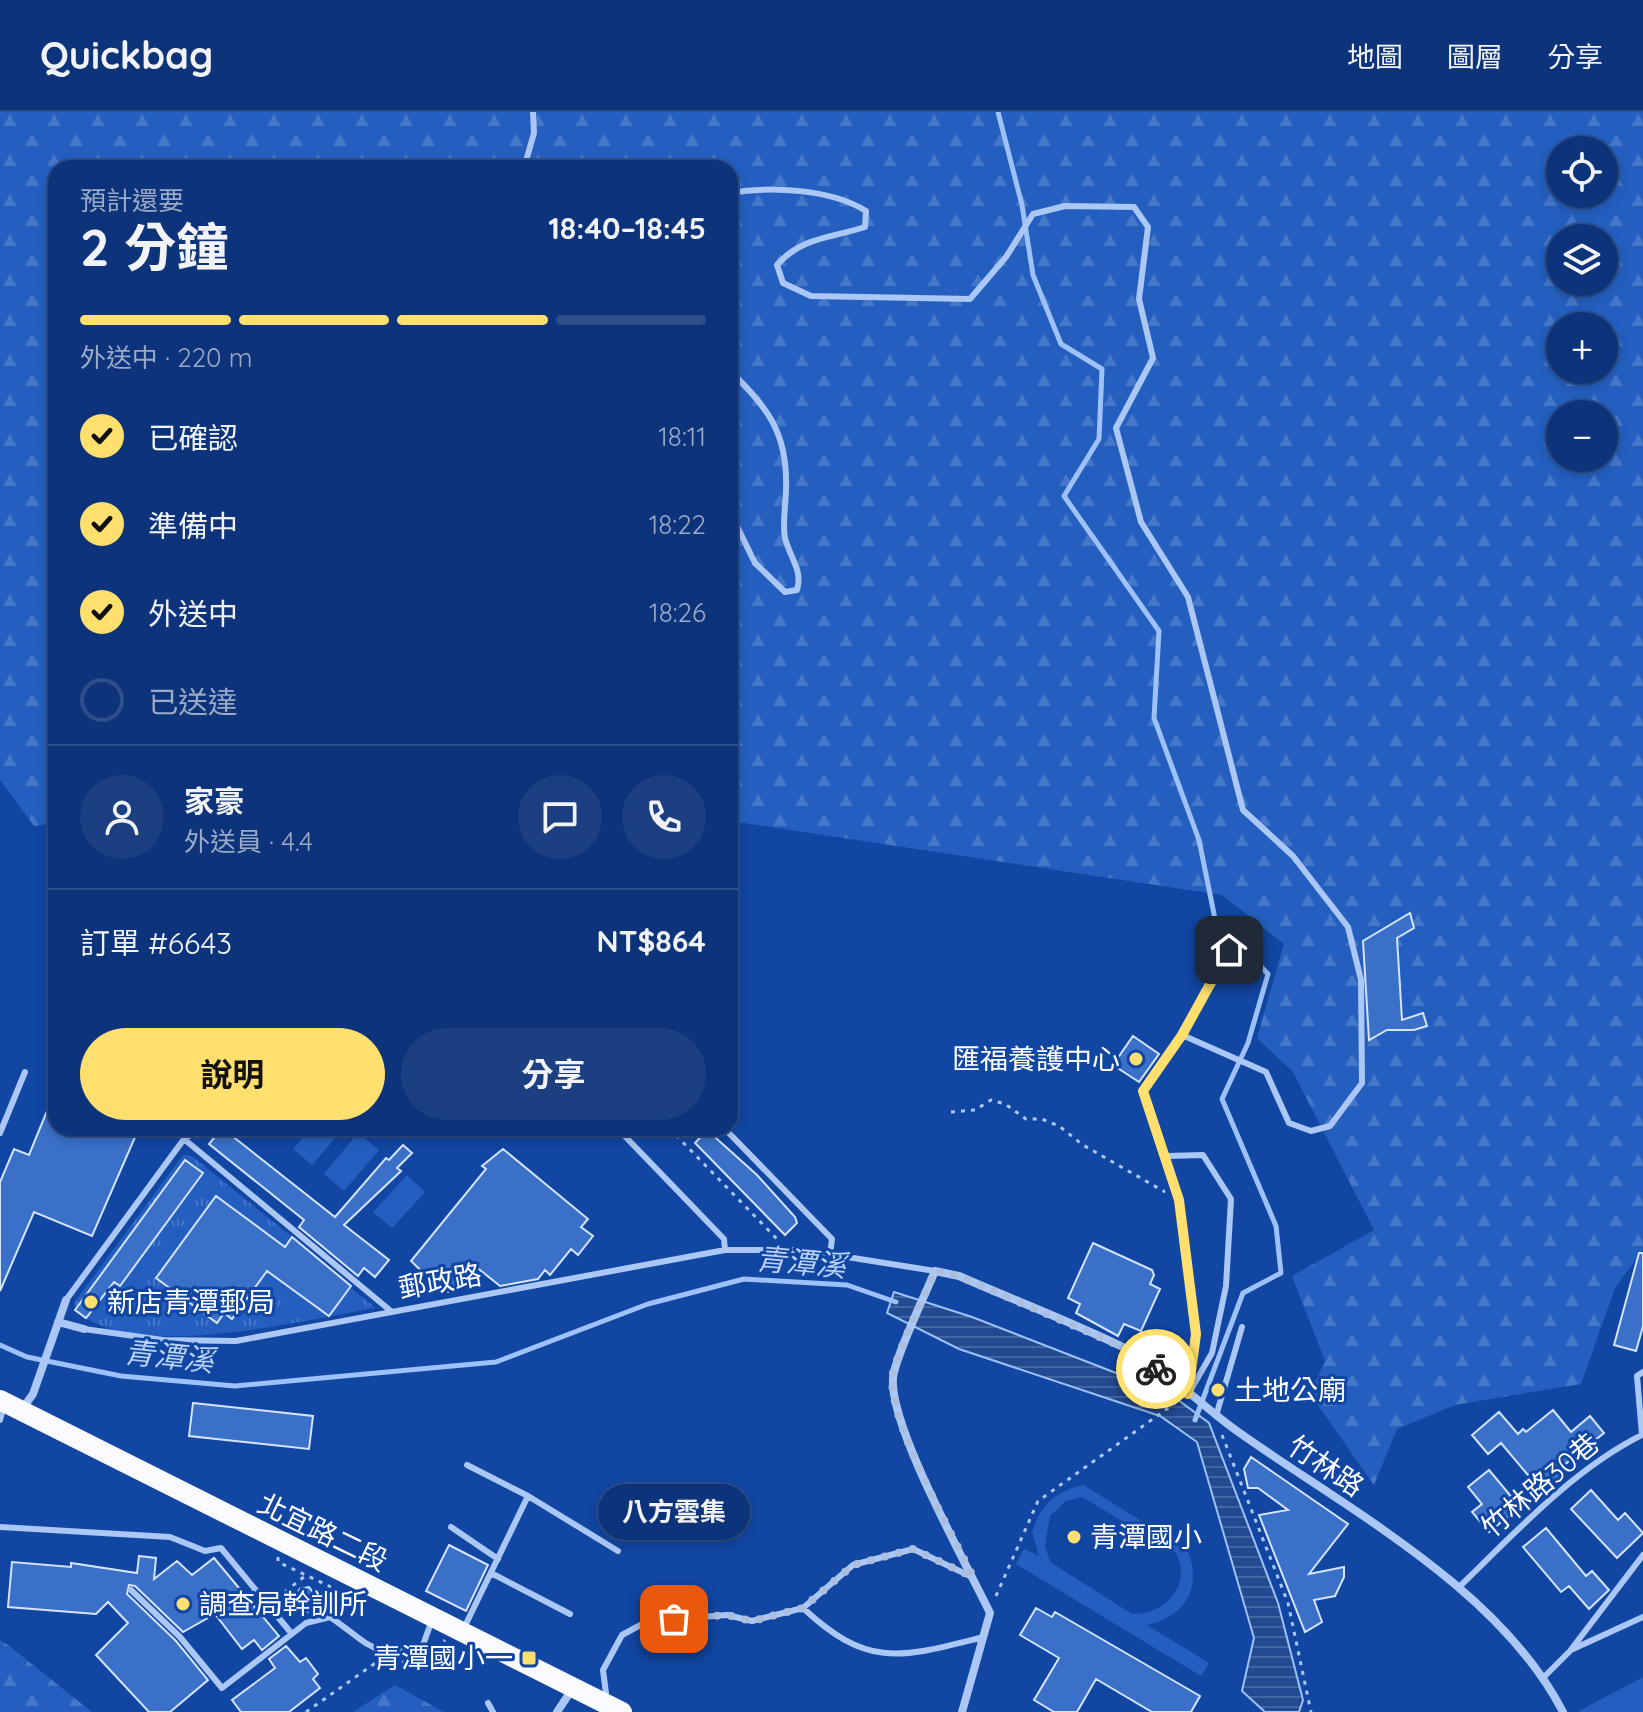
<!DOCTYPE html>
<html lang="zh-TW">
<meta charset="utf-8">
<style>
:root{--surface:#0d347a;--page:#1b3f81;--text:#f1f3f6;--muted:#9aaac7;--line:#2d4f8b;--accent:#ffe06f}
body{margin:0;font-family:Quicksand,"Noto Sans TC",sans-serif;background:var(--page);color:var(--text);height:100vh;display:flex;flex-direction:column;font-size:30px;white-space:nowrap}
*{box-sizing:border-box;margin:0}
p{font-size:26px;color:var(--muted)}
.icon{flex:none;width:44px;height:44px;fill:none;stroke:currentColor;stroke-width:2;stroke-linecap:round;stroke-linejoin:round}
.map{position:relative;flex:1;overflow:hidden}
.sheet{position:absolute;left:48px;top:48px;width:690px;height:976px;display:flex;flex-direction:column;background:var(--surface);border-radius:24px;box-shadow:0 4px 12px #0003,0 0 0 2px var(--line)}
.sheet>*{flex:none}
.fabs{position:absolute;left:1546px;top:24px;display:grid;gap:16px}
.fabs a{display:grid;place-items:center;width:72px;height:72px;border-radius:50%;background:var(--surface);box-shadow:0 4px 12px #0003,0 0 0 2px var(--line);font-size:40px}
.pin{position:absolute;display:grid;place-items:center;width:68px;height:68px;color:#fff;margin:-34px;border-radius:16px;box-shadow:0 4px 12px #0006}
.courier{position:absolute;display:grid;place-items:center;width:80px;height:80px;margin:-40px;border:6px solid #ffe06f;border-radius:50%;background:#fff;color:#222;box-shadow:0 2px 10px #0007}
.bubble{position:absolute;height:56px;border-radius:28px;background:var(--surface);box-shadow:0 4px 12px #0003,0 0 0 2px var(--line);font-size:26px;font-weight:700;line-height:56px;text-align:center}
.summary em{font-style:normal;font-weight:700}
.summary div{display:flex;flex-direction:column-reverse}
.summary{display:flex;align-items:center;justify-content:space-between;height:136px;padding:0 32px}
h1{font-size:52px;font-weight:700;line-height:60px}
.bar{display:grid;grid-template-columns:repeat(4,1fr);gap:12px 8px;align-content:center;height:96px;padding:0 32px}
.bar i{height:10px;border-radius:6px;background:var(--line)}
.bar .current{background:var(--accent)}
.bar p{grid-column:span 4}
.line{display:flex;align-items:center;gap:20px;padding:0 32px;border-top:2px solid var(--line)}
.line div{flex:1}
.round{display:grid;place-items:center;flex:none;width:84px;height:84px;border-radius:42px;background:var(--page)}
ol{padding:0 32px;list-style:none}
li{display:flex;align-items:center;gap:24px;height:88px}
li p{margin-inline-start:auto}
li .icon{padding:8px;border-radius:50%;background:var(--accent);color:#111;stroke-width:4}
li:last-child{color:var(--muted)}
li i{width:44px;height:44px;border:4px solid var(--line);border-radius:50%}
.button{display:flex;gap:16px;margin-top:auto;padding:16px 32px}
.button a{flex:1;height:92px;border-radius:48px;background:var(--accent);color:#111;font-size:32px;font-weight:700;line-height:92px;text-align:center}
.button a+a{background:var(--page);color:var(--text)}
header{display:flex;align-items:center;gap:48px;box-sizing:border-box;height:112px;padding:0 40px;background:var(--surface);border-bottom:2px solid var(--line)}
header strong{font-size:38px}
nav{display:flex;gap:44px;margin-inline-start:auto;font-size:28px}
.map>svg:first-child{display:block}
</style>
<header>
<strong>Quickbag</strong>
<nav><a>地圖</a><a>圖層</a><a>分享</a></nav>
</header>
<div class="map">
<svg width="1643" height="1600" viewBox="0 0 1643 1600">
<defs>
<pattern id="grass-tufts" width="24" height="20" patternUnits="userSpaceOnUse" patternTransform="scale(2)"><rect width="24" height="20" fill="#245fc0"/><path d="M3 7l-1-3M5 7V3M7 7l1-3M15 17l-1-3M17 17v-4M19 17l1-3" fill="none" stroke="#4577c9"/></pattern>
<pattern id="forest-firs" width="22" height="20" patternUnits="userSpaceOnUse" patternTransform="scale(2)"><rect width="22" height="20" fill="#245fc0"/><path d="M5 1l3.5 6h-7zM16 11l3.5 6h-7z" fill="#4577c9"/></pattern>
<pattern id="water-rules" width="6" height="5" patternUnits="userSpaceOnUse" patternTransform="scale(2)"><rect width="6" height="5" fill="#224a90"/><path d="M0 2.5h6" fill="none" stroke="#4365a1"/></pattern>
</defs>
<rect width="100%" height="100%" fill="#1146a2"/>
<path fill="url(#grass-tufts)" d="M183,1043L192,1044L292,1125L284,1136L216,1085L217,1211L224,1201L232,1207L267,1159L328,1204L350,1175L376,1196C303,1208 150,1247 86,1206L102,1187L90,1178L76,1199L74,1191Z"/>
<path fill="url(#forest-firs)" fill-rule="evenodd" d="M0,0H1643V1138L1615,1176L1581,1272L1455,1293L1397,1317L1374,1373L1310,1282L1325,1249L1292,1164L1374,1118L1293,960L1257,926L1284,832L1222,783L730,709V56H56V711L34,714L0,668ZM1560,38H1604V82H1560ZM1560,126H1604V170H1560ZM1560,214H1604V258H1560ZM1560,302H1604V346H1560Z
M0,1528L8,1533L92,1600H0Z
M395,1573L444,1600H353Z"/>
<path fill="#245fc0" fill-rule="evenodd" d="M312,1016H344L312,1053L293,1037Z
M358,1021L379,1038L344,1079L324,1062Z
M407,1063L425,1080L392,1116L373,1100Z
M1083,1373L1187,1437C1203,1475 1186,1504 1147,1513L1209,1551L1201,1564L1016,1452L1024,1437L1039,1444L1032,1420C1041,1393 1054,1380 1083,1373ZM1082,1385L1176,1441C1192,1473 1166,1503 1132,1502L1050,1450L1045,1434L1050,1404L1066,1389Z
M1643,1565V1600H1580L1579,1599Z"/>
<path fill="url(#water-rules)" stroke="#9dc1f8" stroke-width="2" d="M894,1180L972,1205L1170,1282L1209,1311L1278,1491L1303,1588L1299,1600H1265L1242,1579L1254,1526L1197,1330L1160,1304L959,1237L887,1201Z"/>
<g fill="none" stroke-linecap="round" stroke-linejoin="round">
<path stroke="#9dc1f8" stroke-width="5" d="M998,0L1022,93L1033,163L1061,232L1102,257L1099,327L1064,384L1159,519L1154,606L1199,728L1215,807L1268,862L1248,931L1222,987L1276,1114L1281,1161L1243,1181L1195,1308
M0,1233L27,1245L121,1264L235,1274L496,1250L648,1192L744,1167L847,1173L896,1190"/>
</g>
<path fill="#3a70c8" stroke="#d4e4fe" stroke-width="2" d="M1410,801L1414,816L1397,826L1402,908L1423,901L1427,914L1414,918H1387L1369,928L1363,829Z
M1133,924L1159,942L1139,970L1113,953Z
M56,977V1016H139L92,1124L34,1100L0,1179V1070L14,1037L29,1043Z
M222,1016L335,1105L386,1046L389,1048L403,1033L412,1041L397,1056L401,1059L344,1113L389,1148L375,1165L364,1156L358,1164L299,1115L304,1108L209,1032Z
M707,1018L757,1063L795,1105L797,1111L785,1123L695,1031Z
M503,1037L588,1107L581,1115L593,1124L578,1143L571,1137L550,1163L545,1158L538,1167L500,1174L475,1154L448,1180L441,1174L439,1176L411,1149L486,1057L482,1054Z
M185,1048L203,1061L120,1174L114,1170L86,1206L75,1198Z
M216,1084L285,1135L292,1125L351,1174L329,1204L267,1159L232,1207L224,1201L217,1211L156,1166Z
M1093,1131L1152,1158L1154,1163L1150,1172L1160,1177L1141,1219L1124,1212L1118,1224L1076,1201L1080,1192L1068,1186Z
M1639,1141H1643V1214L1636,1239L1614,1233Z
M193,1291L313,1304L309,1337L189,1324Z
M1553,1298L1571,1320L1590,1304L1604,1321L1558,1358L1563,1364L1543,1381L1501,1331L1488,1342L1472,1323L1499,1300L1518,1322L1523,1317L1526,1320Z
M1251,1345L1348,1412L1309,1462L1344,1455V1465L1335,1484L1314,1488L1322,1510L1305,1520L1259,1403L1288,1398L1258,1376H1248L1244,1357Z
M1489,1358L1520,1395L1489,1420L1472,1400L1482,1392L1468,1375Z
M1591,1378L1618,1408L1625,1401L1643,1421L1617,1446L1571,1397Z
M1546,1416L1586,1464L1592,1459L1609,1478L1589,1497L1569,1474L1561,1480L1523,1435Z
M449,1433L488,1453L466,1499L426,1479Z
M139,1444L156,1446L154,1467L177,1449L192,1463L214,1446L279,1524L262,1538L254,1528L242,1537L215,1502L183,1520L135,1474L129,1473L127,1482L176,1529L208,1568L170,1600H149L96,1543L128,1511L108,1490L96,1502L8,1495L12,1450L71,1455V1451L137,1461Z
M309,1475L320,1489L307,1500L295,1484L300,1477Z
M1036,1496L1052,1505L1055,1500L1200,1584L1191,1600H1152L1096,1567L1077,1600H1054L1034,1588L1059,1546L1020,1523Z
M286,1534L300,1550L306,1546L318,1562L313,1567L320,1576L289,1600H241L232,1588L275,1556L269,1547Z"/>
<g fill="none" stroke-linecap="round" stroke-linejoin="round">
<path stroke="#abc7f5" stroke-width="3" stroke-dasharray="4 6" stroke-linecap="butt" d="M951,1000L975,998L991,988L1005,992L1026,1007H1042L1059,1014L1083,1033L1165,1080
M669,1016L778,1128
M1222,1323L1288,1491L1311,1600
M278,1445V1450L331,1475
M996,1484L1038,1389L1178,1289
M277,1486L305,1464
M402,1550C424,1553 432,1545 445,1528
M306,1600L374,1552L387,1550"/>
<path stroke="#abc7f5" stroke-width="6" d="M524,56L534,21L533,0
M730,81C771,74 831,77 866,99L865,115C832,126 801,125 777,153L783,171L811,184L970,187L1006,145L1033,102L1065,94L1134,95L1148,115L1139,187L1153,246L1116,316L1141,410L1188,485L1243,698L1293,744L1348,815L1361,868L1362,971L1330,1014L1311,1019L1289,1011L1266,960L1182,923L1229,838
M730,259C768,295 788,322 786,377C786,392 782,411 785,426C790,446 803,458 797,478L785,480L755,451L730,400
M617,1016L724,1127L725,1138
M724,1016L832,1127L830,1142
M0,1021L25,960
M184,1027L392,1200
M1166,1044L1203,1043L1231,1087L1226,1174L1212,1241L1190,1279
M66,1188L184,1027L202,1016
M84,1217L163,1228L236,1229L725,1138H803L935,1159
M1216,1304L1242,1215
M0,1308L4,1293
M467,1353L528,1384
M0,1415L170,1425L205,1439L221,1436L292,1522
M451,1415L498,1447
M491,1461L570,1502
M1458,1476C1514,1422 1572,1358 1642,1323L1637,1264L1643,1260
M131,1478L180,1525L222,1576L306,1511L330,1505C369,1531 371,1548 423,1533L432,1508
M803,1496L853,1453L913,1437L970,1464
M464,1516L528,1384L618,1439
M1573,1537L1643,1505
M1545,1564L1570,1539L1643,1443
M607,1589L603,1558L622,1523L648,1509L727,1503L752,1509L803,1496C869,1558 903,1545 984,1525
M488,1591L493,1600"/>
<path stroke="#abc7f5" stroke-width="8" d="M1182,923L1143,979L1179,1088L1196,1222L1188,1282
M58,1210L84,1217
M23,1296L33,1282L66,1188
M557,1600L573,1576
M962,1600L990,1501C966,1451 889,1314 893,1266C895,1245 925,1183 935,1159L959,1164C1016,1189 1075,1211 1131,1239C1165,1256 1204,1296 1237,1319C1348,1398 1499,1476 1563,1600"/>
<path stroke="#f9fbff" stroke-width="20" d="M0,1288L622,1600"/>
</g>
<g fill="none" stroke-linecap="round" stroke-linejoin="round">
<path stroke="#acbede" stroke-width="8" stroke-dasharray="0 14.4" d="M674,1507L727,1503L752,1509L803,1496L853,1453L913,1437L973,1465C953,1423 884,1303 893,1261C900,1233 923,1188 935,1159L959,1164L1134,1240L1156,1257"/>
<path stroke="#ffe06f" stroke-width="10" d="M1156,1257L1188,1282L1196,1222L1179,1088L1143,979L1182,923L1229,838"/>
</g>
<g fill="#ffe06f" stroke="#1146a2" stroke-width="3">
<circle cx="1136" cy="947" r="8"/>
<circle cx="91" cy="1190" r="8"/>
<circle cx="1218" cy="1278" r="8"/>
<circle cx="1074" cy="1425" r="8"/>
<circle cx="183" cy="1492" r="8"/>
<rect x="521" y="1538" width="16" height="16" rx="4"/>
</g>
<g text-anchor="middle" stroke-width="6" stroke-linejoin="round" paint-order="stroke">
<g font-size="28" fill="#fff" stroke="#1146a2" text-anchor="start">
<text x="1120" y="957" text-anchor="end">匯福養護中心</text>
<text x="107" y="1200">新店青潭郵局</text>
<text x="1234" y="1288">土地公廟</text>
<text x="1090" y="1435">青潭國小</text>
<text x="199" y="1502">調查局幹訓所</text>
<text x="513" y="1556" text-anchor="end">青潭國小一</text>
</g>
<g font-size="28" fill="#fff" stroke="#1146a2">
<text transform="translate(440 1169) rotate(-10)" y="10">郵政路</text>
<text transform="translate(1326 1354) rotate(34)" y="10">竹林路</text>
<text transform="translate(1540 1373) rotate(-40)" y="10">竹林路30巷</text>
<text transform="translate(323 1420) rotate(26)" y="10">北宜路二段</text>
</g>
<g font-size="30" font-style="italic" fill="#b8d2fb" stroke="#1146a2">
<text transform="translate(801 1151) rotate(5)" y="10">青潭溪</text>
<text transform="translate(169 1245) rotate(6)" y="10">青潭溪</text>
</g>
</g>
</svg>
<div class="fabs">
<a><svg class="icon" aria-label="locate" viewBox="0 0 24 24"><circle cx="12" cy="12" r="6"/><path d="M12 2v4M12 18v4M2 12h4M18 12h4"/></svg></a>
<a><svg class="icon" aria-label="layers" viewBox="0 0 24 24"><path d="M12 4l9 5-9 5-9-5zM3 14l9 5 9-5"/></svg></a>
<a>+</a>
<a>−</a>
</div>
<div class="pin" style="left:674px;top:1507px;background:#ea580c"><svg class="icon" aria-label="bag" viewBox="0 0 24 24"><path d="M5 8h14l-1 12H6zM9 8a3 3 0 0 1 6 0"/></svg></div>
<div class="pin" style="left:1229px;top:838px;background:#1f2937"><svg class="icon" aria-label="home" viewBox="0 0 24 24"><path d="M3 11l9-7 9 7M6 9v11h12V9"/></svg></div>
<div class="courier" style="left:1156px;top:1257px"><svg class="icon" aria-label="bike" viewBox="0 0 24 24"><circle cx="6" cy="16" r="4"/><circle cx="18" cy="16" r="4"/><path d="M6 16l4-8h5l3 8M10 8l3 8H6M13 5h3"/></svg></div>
<div class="bubble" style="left:598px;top:1372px;width:152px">八方雲集</div>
<section class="sheet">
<div class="summary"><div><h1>2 分鐘</h1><p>預計還要</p></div><em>18:40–18:45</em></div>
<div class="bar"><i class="current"></i><i class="current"></i><i class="current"></i><i></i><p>外送中 · 220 m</p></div>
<ol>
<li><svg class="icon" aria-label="check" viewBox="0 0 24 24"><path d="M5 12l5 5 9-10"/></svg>已確認<p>18:11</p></li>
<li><svg class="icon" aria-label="check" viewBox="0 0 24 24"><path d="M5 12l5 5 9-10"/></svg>準備中<p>18:22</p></li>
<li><svg class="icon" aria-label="check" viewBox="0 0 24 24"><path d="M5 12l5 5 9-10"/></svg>外送中<p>18:26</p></li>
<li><i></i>已送達</li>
</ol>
<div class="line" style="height:144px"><a class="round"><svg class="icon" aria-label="person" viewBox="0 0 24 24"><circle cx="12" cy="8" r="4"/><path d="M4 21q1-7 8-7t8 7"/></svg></a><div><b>家豪</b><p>外送員 · 4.4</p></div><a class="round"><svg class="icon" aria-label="chat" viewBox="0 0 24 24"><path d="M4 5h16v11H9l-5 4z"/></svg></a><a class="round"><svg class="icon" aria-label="phone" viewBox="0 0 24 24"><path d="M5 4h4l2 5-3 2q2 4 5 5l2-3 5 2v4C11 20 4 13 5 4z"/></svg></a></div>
<div class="line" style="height:104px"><div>訂單 #6643</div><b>NT$864</b></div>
<div class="button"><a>說明</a><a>分享</a></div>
</section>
</div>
